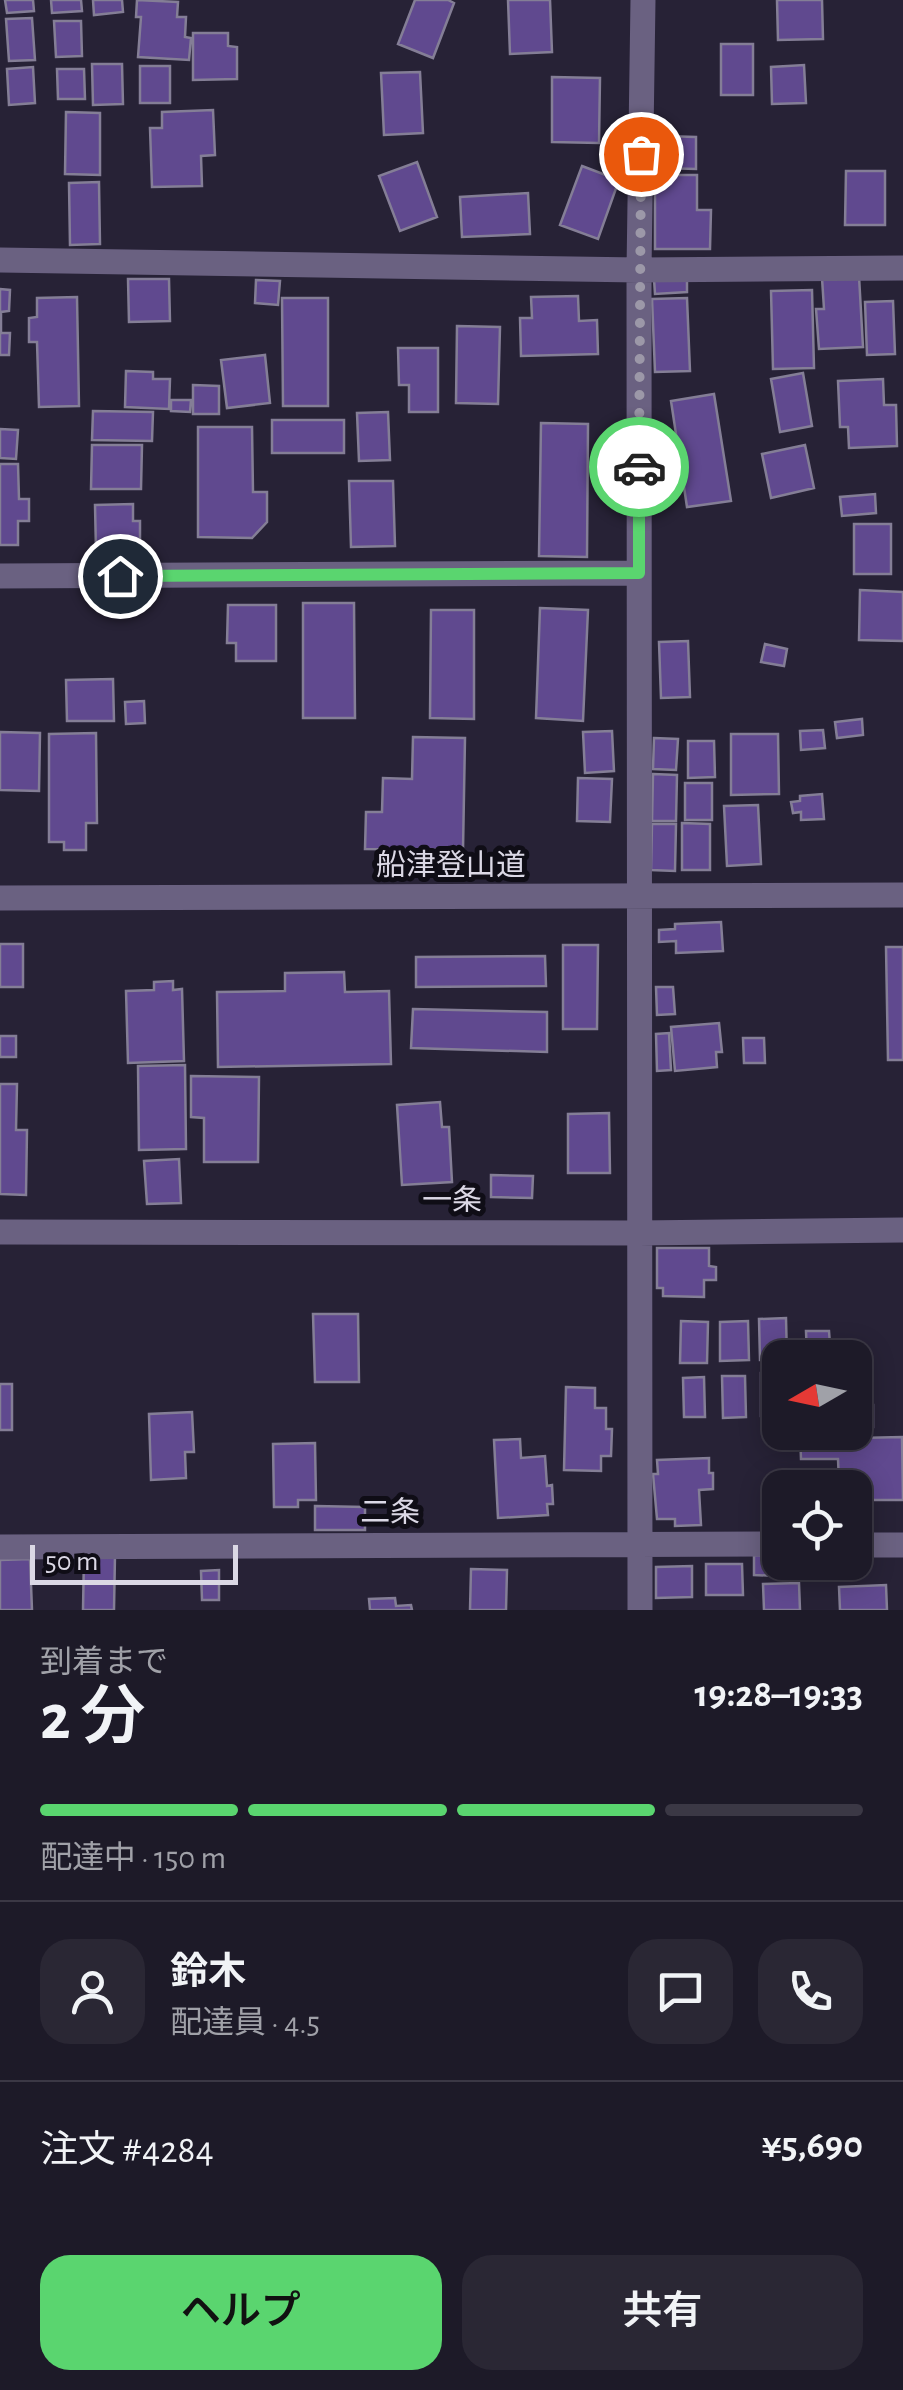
<!DOCTYPE html>
<html lang="ja">
<meta charset="utf-8">
<style>
:root{--surface:#1d1a28;--page:#2a2734;--text:#f1f3f6;--muted:#a0a1a8;--line:#3b3845;--accent:#5ad56f}
body{margin:0;font-family:"Alegreya Sans","Noto Sans JP",sans-serif;background:var(--page);color:var(--text);height:100vh;display:flex;flex-direction:column;font-size:38px;white-space:nowrap}
*{box-sizing:border-box;margin:0}
p{font-size:32px;color:var(--muted)}
.icon{flex:none;width:55px;height:55px;fill:none;stroke:currentColor;stroke-width:2;stroke-linecap:round;stroke-linejoin:round}
.map{position:relative;height:1610px;overflow:hidden}
.sheet{display:flex;flex-direction:column;background:var(--surface);flex:1}
.sheet>*{flex:none}
.needle{width:65px;rotate:261deg}
.tools{position:absolute;left:762px;top:1340px;display:grid;gap:20px}
.tools a{display:grid;place-items:center;width:110px;height:110px;border-radius:20px;background:var(--surface);box-shadow:0 5px 25px #0003,0 0 0 2px var(--line);font-size:50px}
.scale{position:absolute;left:30px;bottom:25px;width:208px;box-sizing:border-box;padding-left:10px;border:5px solid #dbd8e5;border-top:0;font-size:28px;line-height:35px;white-space:nowrap;color:#dbd8e5;-webkit-text-stroke:8px #0f0d16;paint-order:stroke}
.pin{position:absolute;display:grid;place-items:center;width:85px;height:85px;color:#fff;margin:-42px;border:5px solid #fff;border-radius:50%;box-shadow:0 2px 10px #0007}
.courier{position:absolute;display:grid;place-items:center;width:100px;height:100px;margin:-50px;border:8px solid #5ad56f;border-radius:50%;background:#fff;color:#222;box-shadow:0 2px 12px #0007}
.head em{font-style:normal;font-weight:600}
.head div{display:flex;flex-direction:column-reverse}
.head{display:flex;align-items:center;justify-content:space-between;height:170px;padding:0 40px}
h1{font-size:65px;font-weight:600;line-height:75px}
.bar{display:grid;grid-template-columns:repeat(4,1fr);gap:15px 10px;align-content:center;height:120px;padding:0 40px}
.bar i{height:12px;border-radius:8px;background:var(--line)}
.bar .on{background:var(--accent)}
.bar p{grid-column:span 4}
.line{display:flex;align-items:center;gap:25px;padding:0 40px;border-top:2px solid var(--line)}
.line div{flex:1}
.round{display:grid;place-items:center;flex:none;width:105px;height:105px;border-radius:30px;background:var(--page)}
.button{display:flex;gap:20px;margin-top:auto;padding:20px 40px}
.button a{flex:1;height:115px;border-radius:30px;background:var(--accent);color:#111;font-size:40px;font-weight:600;line-height:115px;text-align:center}
.button a+a{background:var(--page);color:var(--text)}
.map>svg:first-child{display:block}
</style>
<div class="map">
<svg width="903" height="1610" viewBox="0 0 903 1610">
<rect width="100%" height="100%" fill="#272236"/>
<path fill="#60498f" stroke="#847e96" stroke-width="2.5" d="M5,0H33L34,11L7,13Z
M51,0H81L82,11L52,13Z
M93,0H122L123,12L94,15Z
M137,0L178,2L177,17H186L185,37L191,38L189,60L138,57L141,17H136Z
M415,0H448L454,3L433,58L398,44Z
M508,0H550L552,52L510,54Z
M777,0H822L823,39L778,40Z
M32,18L35,60L9,61L6,19Z
M54,21H81L82,56L56,57Z
M193,33H228V46L237,47V79L193,80Z
M721,44H753V95H721Z
M92,64H122L123,104L93,105Z
M804,65L806,103L772,104L771,67Z
M140,66H170V103H140Z
M33,67L35,103L9,105L7,69Z
M57,69H84L85,99H58Z
M420,72L423,133L384,135L381,73Z
M552,77L600,78L599,143L552,142Z
M213,110L215,155L201,156L202,186L152,187L150,128H162V112Z
M66,112L100,113V175L65,174Z
M662,136L696,137V169L661,168Z
M417,162L437,217L400,231L379,176Z
M582,166L619,180L598,239L560,225Z
M846,171H885V225H845Z
M655,175H697V210H711L710,249H655Z
M99,182L100,244L70,245L69,183Z
M528,193L530,234L462,237L460,197Z
M859,276L863,347L819,349L816,309H824L822,278Z
M687,277V292L655,294L654,279Z
M128,279H169L170,321L129,322Z
M256,280L280,281L278,305L255,303Z
M0,289L10,290L9,311L1,312V333H10L9,355H0Z
M812,290L814,368L773,369L771,291Z
M578,296L579,321L597,320L598,354L521,356L520,318H532L531,297Z
M77,297L79,406L39,407L37,342H29V318L37,317V298Z
M282,298H328V406H283Z
M687,298L690,371L655,372L652,299Z
M893,301L895,354L867,355L865,302Z
M457,326L500,327L498,404L456,403Z
M398,348H438V412H409V385H399Z
M265,355L270,403L227,408L221,360Z
M126,371L153,372V379H170L169,409L125,407Z
M803,373L812,426L780,432L771,379Z
M883,379L884,405H896L897,446L849,448L848,427H840L838,381Z
M193,385L219,386V414H193Z
M714,394L731,501L687,507L671,401Z
M171,400H191L190,412L171,411Z
M93,411L153,412L152,441L92,440Z
M388,412L390,460L359,461L357,413Z
M272,420H344V453H272Z
M541,423L588,424L587,557L539,556Z
M198,427H252L253,492H267V522L252,538L198,537Z
M0,429L18,430L16,459L0,458Z
M92,445H142L141,489H91Z
M805,445L814,488L771,498L762,454Z
M0,464H18L19,499H29V521H18V545H0Z
M349,481H393L395,546L351,547Z
M875,494L876,513L842,516L840,497Z
M133,504V521H140V539H133V551H96L95,505Z
M854,524H891V574H854Z
M860,590L903,592V641L859,640Z
M303,603H354L355,718H303Z
M228,605H276V661H236V643H227Z
M540,608L588,610L583,721L536,718Z
M431,610H474V719L430,718Z
M688,641L690,697L661,698L659,642Z
M765,644L787,649L784,666L761,662Z
M113,679L114,721H67L66,680Z
M144,701L145,723L126,724L125,702Z
M862,719L863,735L837,738L835,722Z
M823,730L825,748L801,750L800,731Z
M612,731L614,771L585,773L583,732Z
M0,732L40,733L39,791L0,790Z
M96,733L97,823H86V850H64V842H49V734Z
M731,734H778L779,794L731,795Z
M413,737L465,738L463,850L365,849L366,812H382L383,778L412,779Z
M654,738L678,739L676,770L653,769Z
M688,741H714L715,777L688,778Z
M653,774L677,775L676,821H652Z
M578,778L612,779L610,822L577,821Z
M685,783H712V820H685Z
M822,794L824,819L801,820V812L793,813L791,802L800,801V796Z
M758,805L761,864L727,866L724,806Z
M682,823L710,824V870H682Z
M652,824H676L675,871L651,870Z
M721,922L723,951L676,953V941L659,942V930L675,929V924Z
M0,944H23V987H0Z
M563,945H598L597,1029H563Z
M886,947H903V1060H888Z
M545,956L546,986L416,987V957Z
M344,972L345,992L389,991L391,1064L218,1067L217,992L285,991V973Z
M173,981V990L182,989L184,1061L128,1063L126,991L154,990V982Z
M656,987H673L675,1014L657,1015Z
M413,1009L547,1012V1052L411,1048Z
M719,1023L722,1052H716L717,1067L675,1071L671,1027Z
M669,1033L671,1070L657,1071L656,1034Z
M0,1036H16V1057H0Z
M743,1038H764L765,1063H744Z
M185,1065L186,1149L139,1150L138,1066Z
M191,1076L259,1077L258,1162H204V1118L191,1117Z
M0,1084H17L16,1130H27L26,1195L0,1194Z
M440,1102L442,1127H449L452,1182L402,1185L397,1105Z
M609,1113L610,1173H568V1114Z
M179,1159L181,1203L147,1204L144,1161Z
M491,1175L533,1176L532,1198L491,1197Z
M657,1248H709V1266L716,1267V1280H704V1297L663,1296V1288H657Z
M313,1314H358L359,1382H315Z
M786,1318L787,1358L760,1360L759,1319Z
M681,1321L708,1322L707,1363H680Z
M748,1321L749,1360L720,1361V1322Z
M806,1331H829L831,1358H807Z
M761,1373H780V1416H761Z
M722,1376H745L746,1417L723,1418Z
M704,1377L705,1417H684L683,1378Z
M855,1377H861V1405H873V1427L857,1428L858,1438L902,1437L903,1500H860V1483H839L838,1459H801L800,1432H855Z
M0,1384H12V1430H0Z
M566,1387L595,1388V1408H606V1429H612L611,1456H601V1471L564,1470Z
M192,1412L194,1452H185L186,1478L151,1480L149,1414Z
M520,1439L521,1458L545,1456L547,1486L552,1485L553,1504H547L548,1515L498,1518L494,1440Z
M315,1443L316,1500H298V1507H274L273,1444Z
M709,1458V1473H713V1489L699,1490L701,1525L675,1526V1519H657L653,1474H658L657,1460Z
M772,1486L795,1487L780,1488V1523L771,1522Z
M315,1506L365,1507V1530H315Z
M84,1555H115L114,1610H83Z
M754,1555L778,1556V1576L754,1575Z
M30,1559L32,1610H0V1560Z
M706,1564H742L743,1595H706Z
M692,1566V1597L656,1598V1567Z
M471,1569L507,1570L506,1610H470Z
M219,1570V1600H202L201,1571Z
M799,1583L800,1610H764L763,1584Z
M886,1585L887,1610H840L839,1587Z
M395,1598L396,1606L411,1605L412,1610H370L369,1599Z"/>
<g fill="none" stroke-linecap="round" stroke-linejoin="round">
<path stroke="#6a6181" stroke-width="25" d="M0,260L639,270L903,268
M0,576L639,573
M0,898L903,895
M0,1232L639,1233L903,1230
M855,1545H903
M0,1547L780,1544
M640,1610L639,270L643,0"/>
</g>
<g fill="none" stroke-linecap="round" stroke-linejoin="round">
<path stroke="#9c98a8" stroke-width="10" stroke-dasharray="0 18" d="M639,467L641,154"/>
<path stroke="#5ad56f" stroke-width="12" d="M120,576L639,573V467"/>
</g>
<g text-anchor="middle" stroke-width="10" stroke-linejoin="round" paint-order="stroke">
<g font-size="30" fill="#dbd8e5" stroke="#0f0d16">
<text x="451" y="875">船津登山道</text>
<text x="452" y="1210">一条</text>
<text x="390" y="1522">二条</text>
</g>
</g>
</svg>
<div class="tools">
<a><svg class="needle" viewBox="-14 -14 28 28"><path d="M0-13l5 13h-10z" fill="#e53935"/><path d="M0 13l5-13h-10z" fill="#a0a1a8"/></svg></a>
<a><svg class="icon" aria-label="locate" viewBox="0 0 24 24"><circle cx="12" cy="12" r="6"/><path d="M12 2v4M12 18v4M2 12h4M18 12h4"/></svg></a>
</div>
<div class="scale">50 m</div>
<div class="pin" style="left:641px;top:154px;background:#ea580c"><svg class="icon" aria-label="bag" viewBox="0 0 24 24"><path d="M5 8h14l-1 12H6zM9 8a3 3 0 0 1 6 0"/></svg></div>
<div class="pin" style="left:120px;top:576px;background:#1f2937"><svg class="icon" aria-label="home" viewBox="0 0 24 24"><path d="M3 11l9-7 9 7M6 9v11h12V9"/></svg></div>
<div class="courier" style="left:639px;top:467px"><svg class="icon" aria-label="car" viewBox="0 0 24 24"><path d="M5 17H2v-5l4-1 3-4h7l3 4 3 1v5h-3M9 17h6M6 11h13"/><circle cx="7" cy="17" r="2"/><circle cx="17" cy="17" r="2"/></svg></div>
</div>
<section class="sheet">
<div class="head"><div><h1>2 分</h1><p>到着まで</p></div><em>19:28–19:33</em></div>
<div class="bar"><i class="on"></i><i class="on"></i><i class="on"></i><i></i><p>配達中 · 150 m</p></div>
<div class="line" style="height:180px"><a class="round"><svg class="icon" aria-label="person" viewBox="0 0 24 24"><circle cx="12" cy="8" r="4"/><path d="M4 21q1-7 8-7t8 7"/></svg></a><div><b>鈴木</b><p>配達員 · 4.5</p></div><a class="round"><svg class="icon" aria-label="chat" viewBox="0 0 24 24"><path d="M4 5h16v11H9l-5 4z"/></svg></a><a class="round"><svg class="icon" aria-label="phone" viewBox="0 0 24 24"><path d="M5 4h4l2 5-3 2q2 4 5 5l2-3 5 2v4C11 20 4 13 5 4z"/></svg></a></div>
<div class="line" style="height:130px"><div>注文 #4284</div><b>¥5,690</b></div>
<div class="button"><a>ヘルプ</a><a>共有</a></div>
</section>
